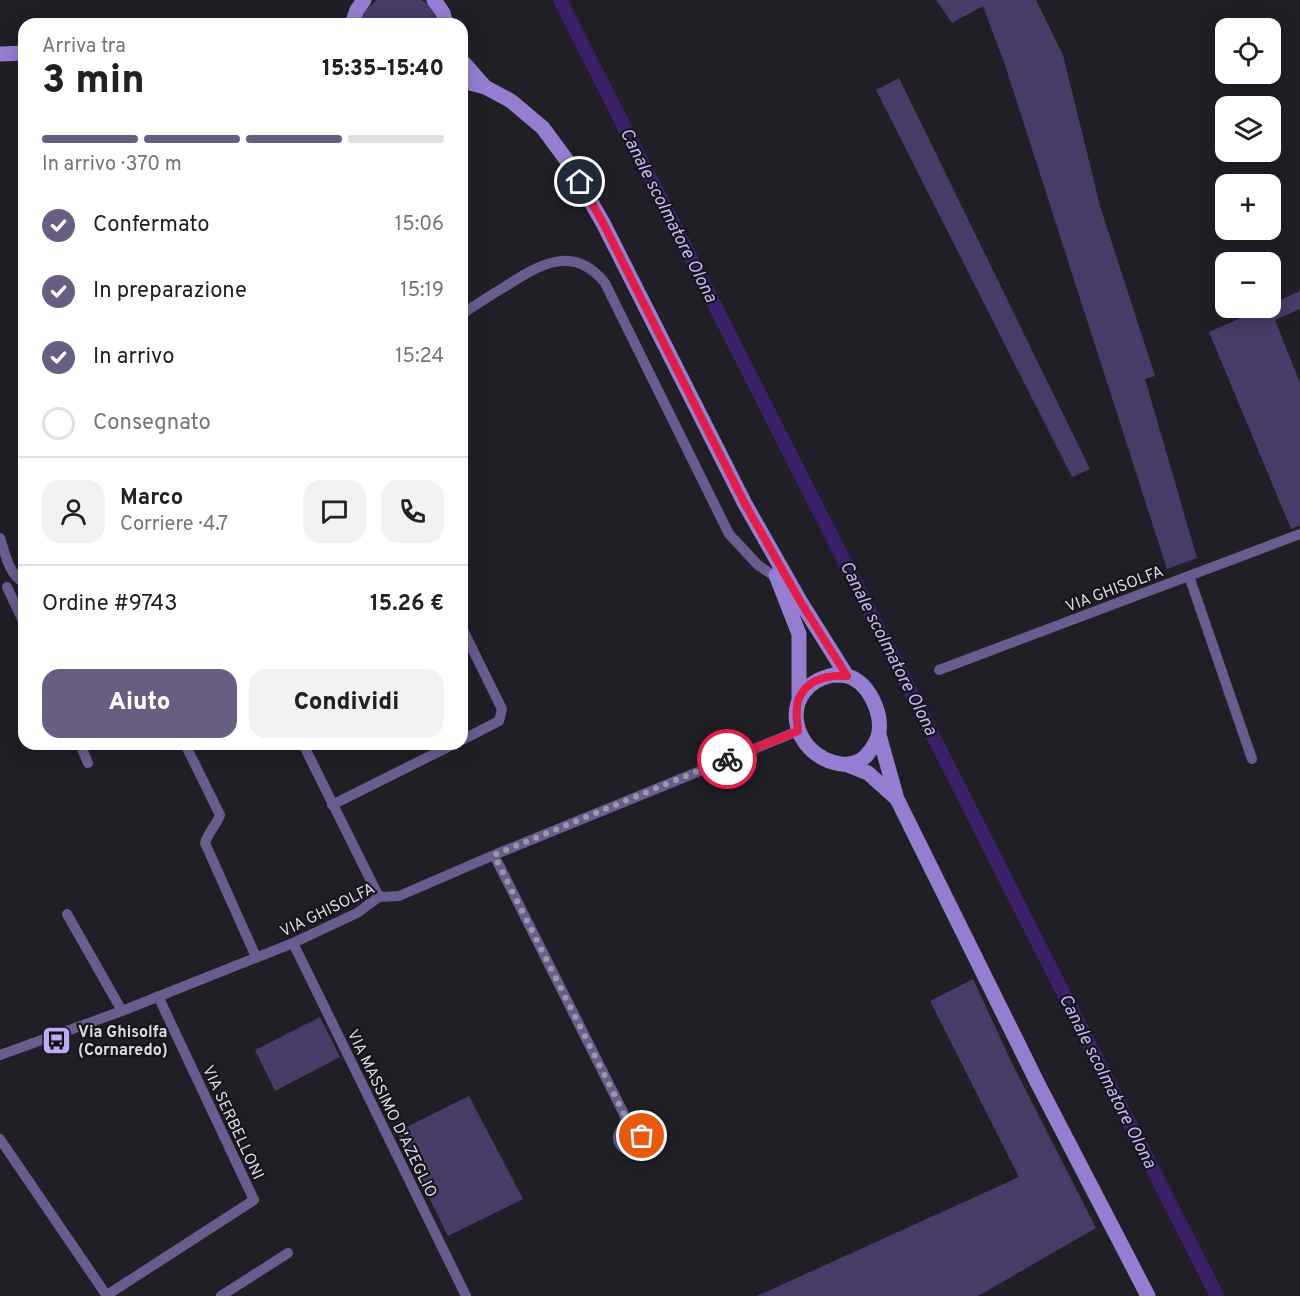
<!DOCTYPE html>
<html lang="it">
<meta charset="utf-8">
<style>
:root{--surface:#fff;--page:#f2f2f2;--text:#202124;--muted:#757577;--line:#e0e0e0;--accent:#675e82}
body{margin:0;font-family:Overpass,sans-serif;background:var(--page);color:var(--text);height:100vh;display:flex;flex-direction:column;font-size:22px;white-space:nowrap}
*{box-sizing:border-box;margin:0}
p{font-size:20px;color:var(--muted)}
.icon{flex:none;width:33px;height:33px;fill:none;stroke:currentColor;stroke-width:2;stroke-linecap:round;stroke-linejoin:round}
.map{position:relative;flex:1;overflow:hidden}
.details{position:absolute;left:18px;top:18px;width:450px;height:732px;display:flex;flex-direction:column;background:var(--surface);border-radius:18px;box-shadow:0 3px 15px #0003}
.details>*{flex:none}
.buttons{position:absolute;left:1215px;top:18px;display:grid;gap:12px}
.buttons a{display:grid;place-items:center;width:66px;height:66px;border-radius:12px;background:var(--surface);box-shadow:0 3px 15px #0003;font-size:30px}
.pin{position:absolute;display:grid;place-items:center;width:51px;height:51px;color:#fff;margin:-26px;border:3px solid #fff;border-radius:50%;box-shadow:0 2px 6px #0007}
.courier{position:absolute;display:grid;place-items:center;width:60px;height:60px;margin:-30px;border:4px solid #e11d48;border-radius:50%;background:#fff;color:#222;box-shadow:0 2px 8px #0007}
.head em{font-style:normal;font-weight:800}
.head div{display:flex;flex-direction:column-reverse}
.head{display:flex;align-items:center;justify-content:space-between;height:102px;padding:0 24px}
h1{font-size:39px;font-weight:800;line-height:45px}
.bar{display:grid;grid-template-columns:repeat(4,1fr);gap:9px 6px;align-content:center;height:72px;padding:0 24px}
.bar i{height:8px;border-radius:4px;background:var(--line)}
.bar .active{background:var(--accent)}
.bar p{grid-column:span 4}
.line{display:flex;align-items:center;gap:15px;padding:0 24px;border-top:2px solid var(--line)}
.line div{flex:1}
.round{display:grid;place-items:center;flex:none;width:63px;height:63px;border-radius:18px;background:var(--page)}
ol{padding:0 24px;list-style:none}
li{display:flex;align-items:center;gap:18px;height:66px}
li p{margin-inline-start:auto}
li .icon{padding:6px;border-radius:50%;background:var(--accent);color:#fff;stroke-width:4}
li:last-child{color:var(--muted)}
li i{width:33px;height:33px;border:3px solid var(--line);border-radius:50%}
.cta{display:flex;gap:12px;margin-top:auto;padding:12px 24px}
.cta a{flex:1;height:69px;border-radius:18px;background:var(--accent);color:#fff;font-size:24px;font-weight:800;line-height:69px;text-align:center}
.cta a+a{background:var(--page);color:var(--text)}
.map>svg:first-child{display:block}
</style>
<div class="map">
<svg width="1300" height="1296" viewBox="0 0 1300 1296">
<rect width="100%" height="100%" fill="#201f26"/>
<path fill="#483b67" d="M376,0H421L429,5L439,24H360L366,10Z
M936,0H1036L1063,55L1100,206L1155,376L1145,379L1197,558L1167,569L1005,65L983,6L952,23Z
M899,78L1090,469L1072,477L876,90Z
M1300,291V309L1275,320L1300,383V525L1291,529L1209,332L1263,308H1270L1271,304Z
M973,979L1012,1063L1096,1228L978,1296H757L1019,1177L930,1001Z
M320,1017L340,1057L275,1091L255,1050Z
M469,1096L523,1199L448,1236L397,1132Z"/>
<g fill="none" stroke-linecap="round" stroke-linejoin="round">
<path stroke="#3c2169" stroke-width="14" d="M560,0L1217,1296"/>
<path stroke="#6a5c8f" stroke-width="10" d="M462,314C477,304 491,295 506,286C540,264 574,244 605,283L729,534L758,565L777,578
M0,538C6,555 8,573 24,583
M1189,576L1252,759
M7,587L24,623
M462,628L502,709L499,721L462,740
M939,670L1300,534
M80,744L88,763
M185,744L220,815C216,826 208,832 205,843L256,957
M303,744L379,897
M332,805L454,744
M494,855L624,1114L627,1126
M67,914L122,1011
M293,943L466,1296
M0,1055L122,1011L293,943L357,913L379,897L399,896L494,855L798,731
M618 1138a12 12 0 1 1 24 0a12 12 0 1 1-24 0Z
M0,1139L107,1296
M107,1295L254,1200L158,996
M221,1296L288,1253"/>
<path stroke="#957dcf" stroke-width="15" d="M434,0L443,13L446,24
M352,24L357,10L364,0
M0,54L24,53
M462,61L485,87
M462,81L485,87L511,101L543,128L568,162L603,223L745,504L800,601L847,676
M776,575L799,634V698
M833,675C838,675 843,675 847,676C868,681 882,712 879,732C878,741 872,749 866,756C860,762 850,765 841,764C789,756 777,687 833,675Z
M879,735L897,799L1038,1084L1148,1296
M848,765L868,773L897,799"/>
</g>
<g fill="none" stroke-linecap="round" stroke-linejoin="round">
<path stroke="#9b9aa0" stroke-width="6" stroke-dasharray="0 10.8" d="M642,1136L635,1127L627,1126L624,1114L494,855L727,759"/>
<path stroke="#e11d48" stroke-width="8" d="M580,182L603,223L745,504L800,601L847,676C828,675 808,679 799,698C795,707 797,721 798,731L727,759"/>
</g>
<defs>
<symbol id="bus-square" viewBox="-11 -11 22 22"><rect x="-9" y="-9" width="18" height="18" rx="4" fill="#bda9f5" stroke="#17151c"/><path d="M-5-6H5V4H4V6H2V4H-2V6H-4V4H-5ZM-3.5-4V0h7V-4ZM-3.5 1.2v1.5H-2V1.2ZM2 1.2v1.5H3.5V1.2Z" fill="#111"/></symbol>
</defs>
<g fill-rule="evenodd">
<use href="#bus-square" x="40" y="1024" width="33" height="33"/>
</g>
<g text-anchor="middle" stroke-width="4.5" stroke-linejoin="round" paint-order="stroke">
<g font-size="16" fill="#dddce1" stroke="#17151c">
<text transform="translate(1114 588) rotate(-21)" y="6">VIA GHISOLFA</text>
<text transform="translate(327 909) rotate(-26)" y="6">VIA GHISOLFA</text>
<text transform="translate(393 1113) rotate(64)" y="6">VIA MASSIMO D'AZEGLIO</text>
<text transform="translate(234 1122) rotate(65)" y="6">VIA SERBELLONI</text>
</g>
<g font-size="16" font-weight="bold" fill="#dddce1" stroke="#17151c" text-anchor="start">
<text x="78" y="1037">Via Ghisolfa<tspan x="78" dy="18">(Cornaredo)</tspan></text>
</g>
<g font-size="18" font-style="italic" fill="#cab9f9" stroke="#17151c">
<text transform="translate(669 215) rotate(63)" y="6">Canale scolmatore Olona</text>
<text transform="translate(889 648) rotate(63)" y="6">Canale scolmatore Olona</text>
<text transform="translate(1108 1081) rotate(63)" y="6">Canale scolmatore Olona</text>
</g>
</g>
</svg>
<div class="buttons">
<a><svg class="icon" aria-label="locate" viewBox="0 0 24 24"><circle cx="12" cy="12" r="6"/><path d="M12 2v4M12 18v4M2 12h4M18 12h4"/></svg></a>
<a><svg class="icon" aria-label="layers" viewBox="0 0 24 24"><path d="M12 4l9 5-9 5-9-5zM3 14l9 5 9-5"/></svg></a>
<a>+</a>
<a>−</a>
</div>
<div class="pin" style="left:642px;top:1136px;background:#ea580c"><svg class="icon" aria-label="bag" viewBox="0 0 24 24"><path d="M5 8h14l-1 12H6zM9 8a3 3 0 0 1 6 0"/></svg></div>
<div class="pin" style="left:580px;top:182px;background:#1f2937"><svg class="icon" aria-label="home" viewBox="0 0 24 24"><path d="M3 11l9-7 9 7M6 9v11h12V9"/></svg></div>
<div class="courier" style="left:727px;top:759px"><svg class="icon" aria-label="bike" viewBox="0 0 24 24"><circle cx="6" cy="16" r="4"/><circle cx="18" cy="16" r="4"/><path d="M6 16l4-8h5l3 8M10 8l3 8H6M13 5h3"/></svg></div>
<section class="details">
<div class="head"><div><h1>3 min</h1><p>Arriva tra</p></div><em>15:35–15:40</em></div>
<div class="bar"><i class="active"></i><i class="active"></i><i class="active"></i><i></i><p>In arrivo · 370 m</p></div>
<ol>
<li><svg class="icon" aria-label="check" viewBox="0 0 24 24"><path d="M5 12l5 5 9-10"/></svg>Confermato<p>15:06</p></li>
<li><svg class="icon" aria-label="check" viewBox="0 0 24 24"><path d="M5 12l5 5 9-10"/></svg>In preparazione<p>15:19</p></li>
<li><svg class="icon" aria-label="check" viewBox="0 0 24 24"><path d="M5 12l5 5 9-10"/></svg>In arrivo<p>15:24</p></li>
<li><i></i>Consegnato</li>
</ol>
<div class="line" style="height:108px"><a class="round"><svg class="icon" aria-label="person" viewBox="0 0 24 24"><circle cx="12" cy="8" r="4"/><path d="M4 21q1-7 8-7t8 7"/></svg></a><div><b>Marco</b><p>Corriere · 4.7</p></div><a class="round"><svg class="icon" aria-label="chat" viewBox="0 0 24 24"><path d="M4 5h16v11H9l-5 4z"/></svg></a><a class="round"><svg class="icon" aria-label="phone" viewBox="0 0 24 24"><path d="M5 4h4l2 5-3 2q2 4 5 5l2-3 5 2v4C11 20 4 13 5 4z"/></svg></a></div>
<div class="line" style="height:78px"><div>Ordine #9743</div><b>15.26 €</b></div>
<div class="cta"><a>Aiuto</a><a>Condividi</a></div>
</section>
</div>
